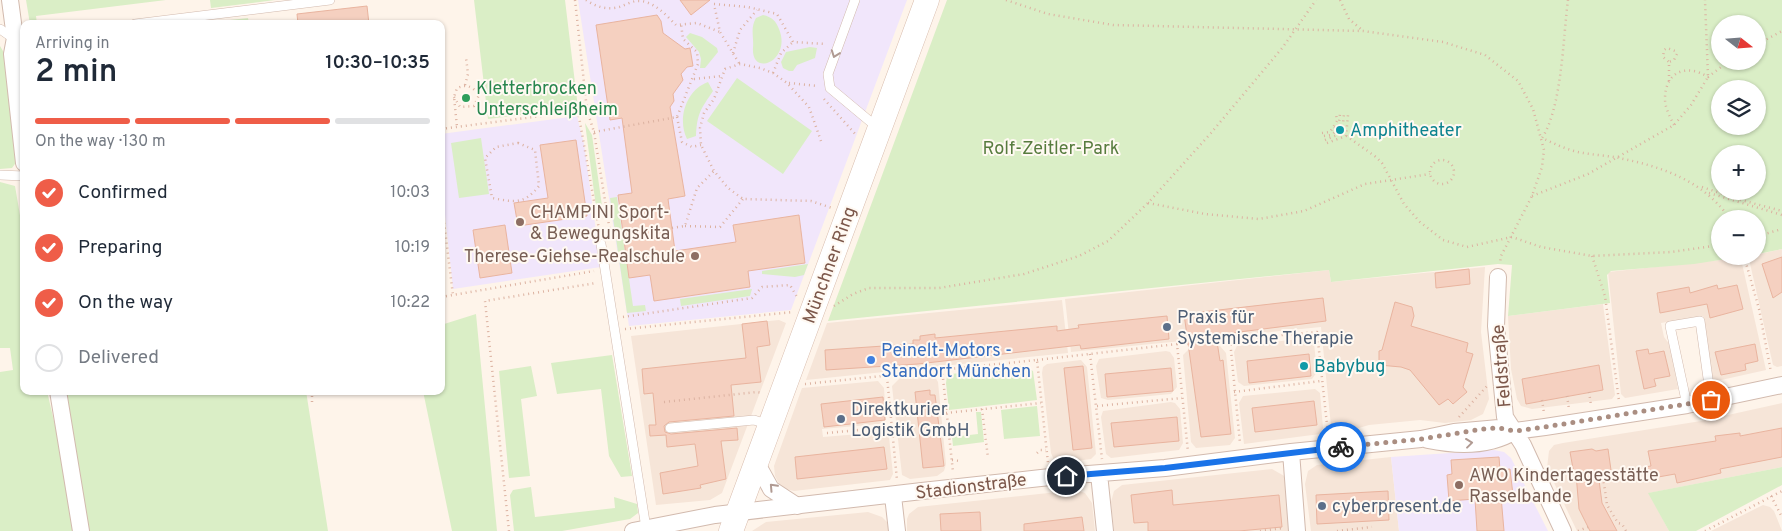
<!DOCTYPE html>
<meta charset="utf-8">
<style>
:root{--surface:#fff;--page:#f6f6f7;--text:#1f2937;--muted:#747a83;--line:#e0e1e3;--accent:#ef5d48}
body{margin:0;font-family:Overpass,sans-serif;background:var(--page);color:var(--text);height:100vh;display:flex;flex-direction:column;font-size:19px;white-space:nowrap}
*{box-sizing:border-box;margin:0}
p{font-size:16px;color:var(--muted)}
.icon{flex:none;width:28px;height:28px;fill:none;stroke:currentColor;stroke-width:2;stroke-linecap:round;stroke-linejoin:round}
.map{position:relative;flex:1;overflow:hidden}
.details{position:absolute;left:20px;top:20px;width:425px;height:375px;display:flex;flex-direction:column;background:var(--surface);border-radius:10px;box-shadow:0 1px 4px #0004}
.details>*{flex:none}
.needle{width:32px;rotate:107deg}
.buttons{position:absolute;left:1711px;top:15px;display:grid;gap:10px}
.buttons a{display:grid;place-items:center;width:55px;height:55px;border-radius:50%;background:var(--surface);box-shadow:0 1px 4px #0004;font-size:25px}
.pin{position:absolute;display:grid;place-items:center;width:42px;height:42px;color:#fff;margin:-21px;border:2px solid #fff;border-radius:50%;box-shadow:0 1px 5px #0007}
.courier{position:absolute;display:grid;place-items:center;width:50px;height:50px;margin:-25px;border:4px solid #1a73e8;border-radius:50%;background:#fff;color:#222;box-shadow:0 1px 6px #0007}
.summary em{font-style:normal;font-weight:600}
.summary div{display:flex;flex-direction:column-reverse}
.summary{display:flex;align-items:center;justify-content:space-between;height:85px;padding:0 15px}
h1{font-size:32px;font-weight:600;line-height:38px}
.bar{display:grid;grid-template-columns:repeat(4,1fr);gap:8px 5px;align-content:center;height:60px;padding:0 15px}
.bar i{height:6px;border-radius:4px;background:var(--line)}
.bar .current{background:var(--accent)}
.bar p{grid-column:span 4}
ol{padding:0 15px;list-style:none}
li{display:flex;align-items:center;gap:15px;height:55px}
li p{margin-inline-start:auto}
li .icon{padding:5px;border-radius:50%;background:var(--accent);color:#fff;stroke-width:4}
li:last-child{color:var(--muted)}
li i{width:28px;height:28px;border:2px solid var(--line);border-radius:50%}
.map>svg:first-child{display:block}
</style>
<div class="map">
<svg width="1782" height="531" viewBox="0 0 1782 531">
<rect width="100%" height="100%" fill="#fef4ea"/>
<path fill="#f6e5d8" d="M1782,249V366L1777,367L1773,365L1749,259L1750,256Z
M1739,258L1741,259L1766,370L1712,382L1703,339L1706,329L1703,316L1661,323L1664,337L1670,345L1678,389L1625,398L1621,394L1608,272Z
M1485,267L1481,332L1489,399L1483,414L1471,420L1445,423L1420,420L1369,425L1338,434L1331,426L1321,327L1071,352L1065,299L1329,270L1331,282Z
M1062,300L1068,353L806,380L827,323Z
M1603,304L1615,395L1612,399L1532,409L1521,406L1517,399L1511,369L1508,316Z
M779,320L786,323L722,493L710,500L656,505L631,336Z
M1309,338L1314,343L1317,372L1312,379L1244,386L1238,382L1234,352L1237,346Z
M1220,346L1226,353L1235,438L1230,445L1196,448L1191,442L1183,355L1189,349Z
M1166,351L1170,352L1174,358L1177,387L1171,394L1108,400L1101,398L1096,366L1099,359Z
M1081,360L1087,367L1096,454L1091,459L1062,463L1054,460L1051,453L1042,373L1043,367L1047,364Z
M930,375L935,377L938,382L946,464L944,471L937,476L910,479L902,475L892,386L900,378Z
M878,381L884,388L886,420L879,424L822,429L823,437L883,432L887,434L889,437L893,474L890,480L794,491L786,489L779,484L775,476L774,466L802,388Z
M1315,389L1320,393L1323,428L1320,434L1244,444L1239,403L1243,396Z
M1171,402L1175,403L1180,409L1183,443L1179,450L1111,458L1106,454L1101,417L1103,411Z
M1782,403V467L1649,493L1669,531H1577L1547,468L1549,451L1554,445L1563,443L1701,421Z
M1391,457L1399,531H1311L1305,484L1308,471L1317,465Z
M1272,469L1286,477L1292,531H1114L1111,502L1114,491L1122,485Z
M1076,490L1085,493L1092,503L1095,531H907V519L909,514L918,507Z
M1763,505L1770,507L1774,511L1782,531H1711Z
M868,512L882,517L887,522L889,531H752L766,522Z"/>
<path fill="#f1e6fb" d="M578,0H907L791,310L629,326Z
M577,116L584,144L601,267L453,289L441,177V134Z
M1494,450L1504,452L1511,458L1548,531H1399L1391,457Z"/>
<path fill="#daeec6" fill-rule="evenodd" d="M26,0H166L36,16L37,24H30Z
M210,0H275L211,8Z
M474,0H565L578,108L488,119Z
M947,0H1782V249L1758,254V219H1720V256H1746L1694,264L1611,271L1607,275L1610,303L1508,316L1512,265L1498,264L1331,282L1329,270L828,321ZM1720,24H1758V61H1720ZM1720,89H1758V126H1720ZM1720,154H1758V191H1720Z
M763,15C772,17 776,21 779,29C792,61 751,78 753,48C754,37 750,28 756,18Z
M248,18L249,24H194Z
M690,33L702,37L717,48L718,52L705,68H700L701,59L699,52L686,37Z
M0,46L6,56L20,157L12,168L0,169Z
M810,47L817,48L815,58L797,65L793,71H789L783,68L781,62L786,52Z
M737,78L812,131L783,174L707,121Z
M708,82L713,91C701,109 697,113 696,136L687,139C677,119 686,90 708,82Z
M585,123L592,135L602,206L596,207Z
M481,138L489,194L459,198L451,143Z
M0,182L15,186L24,239V391H47L68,482L74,531H0V372L13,370L10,348H0Z
M617,197L633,306L645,305L646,311L627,313L610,198Z
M808,264L804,275L795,277L762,274V271Z
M752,289L750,296L681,306L680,299Z
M476,314L497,531H452L423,391H441V325Z
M612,355L632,476L621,477L609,456L601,389L557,394L551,363Z
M531,366L537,396L521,399L530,476L509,478L499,371Z
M1024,366L1033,371L1037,400L949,410L946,383L947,376L951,374Z
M64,391H306L328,531H86Z
M1037,406L1040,436L1004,439L1001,410Z
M976,412H981L984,442L953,446L952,437L978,434Z
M1782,467V485L1696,531H1669L1648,493Z
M531,487L535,517L615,508L614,497L637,504L638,513L630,519L562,531H514L510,495L513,490Z"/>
<path fill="#f5d0c0" stroke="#e9b49f" d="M680,0H710L691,15Z
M367,6L369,24H298L297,14Z
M657,15L661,21L663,33L685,49L690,48L693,66L687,67L681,74L683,80L673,94L674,101L670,107L685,196L668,199L675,251L736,242L733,225L799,215L805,263L748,271L750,287L654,301L650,275L629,278L618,195L632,193L622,118L610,120L596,25Z
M576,140L587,216L518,226L514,203L548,198L540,145Z
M505,225L512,273L480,278L473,230Z
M1782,257V292L1773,298L1762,264Z
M1469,269L1470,284L1436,288L1435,273Z
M1717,285L1718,289L1737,285L1743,309L1710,318L1707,304L1660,313L1657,293L1689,287L1690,293Z
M1323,298L1326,321L1216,335L1220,361L1223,360L1231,434L1201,437L1184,314Z
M1395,302L1412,307L1414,316L1411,326L1468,343L1466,352L1473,354L1463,387L1467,392L1453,404L1448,399L1439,405L1410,370L1401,367L1379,365V351L1382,350Z
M1167,316L1169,339L1081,349L1080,345L918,364L826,370L825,350L913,344V340H920V336L935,334V338L1057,326V331L1079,328L1078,325Z
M767,321L770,345L757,347L761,382L731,385L734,416L669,422L664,426L665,432L671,434L737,428L738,440L721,441L726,479L700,485L701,488L663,494L660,473L698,466L695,444L667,447L666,435L650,436L649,425H656L653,393L644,394L642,369L746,358L742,324Z
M1755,344L1758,361L1745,364L1746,370L1721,375L1715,352Z
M1648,349L1649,354L1664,351L1670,376L1654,379L1656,386L1644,389L1636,351Z
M1309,354L1311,376L1249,383L1247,361Z
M1599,365L1603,390L1526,404L1522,379Z
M1083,366L1092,448L1073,450L1064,368Z
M1171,368L1173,391L1107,397L1105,374Z
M930,390V395H935L944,466L923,468L915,392Z
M883,397L885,420L824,427L821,404Z
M1314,401L1317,425L1255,432L1252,408Z
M1177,417L1179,441L1114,447L1111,423Z
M1782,428V457L1720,469L1721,473L1677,483L1675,474L1647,479L1645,467L1651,466L1648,451L1716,441L1715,436L1740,433V436Z
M884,447L887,469L797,479L795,457Z
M1592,449L1596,451L1608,449L1611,470L1598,472L1602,503L1617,531H1590L1579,509L1576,474H1574L1570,452Z
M1499,457L1500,470L1510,469L1513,495L1501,496L1504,531H1477L1475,499L1449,501L1447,475L1452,474L1451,460Z
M1172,490L1173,505L1279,495L1282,527L1239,531H1148V522L1134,523L1131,495Z
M1388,491L1389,520L1317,524L1316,495Z
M980,512L981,531H941L940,514Z
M1082,517L1084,531H1024V524Z"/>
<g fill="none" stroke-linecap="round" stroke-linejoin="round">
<defs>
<path id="lane" d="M855,0L828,74L830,88L878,128
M135,24L330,0
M0,29L13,38
M0,175L24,176
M601,244L646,528
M1687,405L1670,326L1700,321L1711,400
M670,428L754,420L769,425"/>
<path id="street" d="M10,0L15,38L12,54L24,163
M1498,277L1496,326L1505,417L1523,445L1563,531
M58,391L81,531
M1428,440C1457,446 1489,447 1515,431
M1291,452L1297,531
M756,462L771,489L797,506
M1099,474L1105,531
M893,496L897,531
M633,531L715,515L922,491L1050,477L1165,468L1291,452L1421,439L1454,432L1499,428L1515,431L1545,427L1687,405L1782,385"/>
<path id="secondary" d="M731,531L927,0"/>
</defs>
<use href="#lane" stroke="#d2baae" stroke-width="10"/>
<use href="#street" stroke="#d2baae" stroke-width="18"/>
<use href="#secondary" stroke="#d8bcad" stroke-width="25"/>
<path stroke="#dcb2a1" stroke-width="2.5" stroke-dasharray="1 4" stroke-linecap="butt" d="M575,0L587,110L594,132L611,238
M586,0C596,7 609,11 622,6C627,4 633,1 637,1C653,0 666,15 676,25L697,23L720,32
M1006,0L1048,14L1113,25L1363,31L1443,42L1485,55L1518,81L1533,109L1544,150L1542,167L1532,196L1501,256L1500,263
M1340,0L1349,19L1362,30
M1568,0C1563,38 1562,107 1542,138C1553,143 1563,148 1574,151C1589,155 1605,155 1619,158C1663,167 1704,181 1730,219
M1758,44L1782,31
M733,53L740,30L757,10
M739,63L720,32L714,4L748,7L777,14L793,42L825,44
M773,73L781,53L793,42
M694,79L722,76
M1669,81V62L1674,60L1677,54L1675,51L1667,48L1664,50L1663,57L1669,62
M789,83L818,86
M465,85L468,74L466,58
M454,97L460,107L474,106L479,95C472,86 467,84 457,88L454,97L457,127
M824,99L857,136
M578,111L600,235
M677,117L682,142L692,147L701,145
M1674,125C1670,117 1665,108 1665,99C1665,72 1686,63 1708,77L1729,61
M1334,127L1376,157L1382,163L1404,204L1420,222L1443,240L1467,247L1512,237L1541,247L1592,256L1671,252L1720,245
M441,129L587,110
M594,132L677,117L698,64L697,52L683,39L681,24
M1322,133L1330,132L1337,121L1336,114
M1324,136L1331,135L1338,130L1340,114
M1325,140L1342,133L1344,114
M821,141L809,107L787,83L773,73L760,68L740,64L725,69L714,99L704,113L700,128L701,145L714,171L728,188L743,199L811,201L832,208
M518,143L535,150L539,186C524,205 514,202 492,198L485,158L496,147Z
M1327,143L1346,136L1348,115
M1430 172a12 12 0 1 1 24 0a12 12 0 1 1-24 0Z
M1702,187L1741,200L1782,211
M1709,193L1782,215
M1532,196L1588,174L1674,125L1691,105L1708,77L1705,0
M441,198L453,295
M1148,203L1205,214L1259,219L1304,211L1365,184L1430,174
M685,226L720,227L743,199
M672,228L685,226L697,188L714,171
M1758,236L1782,229
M1592,256L1605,296L1619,401
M1744,256L1759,309L1771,372
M441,297L594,271
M834,306L853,294L869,288H939L1024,274L1079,256L1108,241L1148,203L1211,133L1283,47L1316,0
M623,317L752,298L762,287L790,285L797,297
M625,329L793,312
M1230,340L1240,443
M1177,344L1317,332L1328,434
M1090,354L1102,459
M1037,360L1177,344L1188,452
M942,369L953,472
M887,377L897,480
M805,384L1037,360L1048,463
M312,391V402
M1234,392L1321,381
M1589,392L1591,405
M1567,396L1569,409
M1542,400L1544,413
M664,402L757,392L762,393
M1097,406L1182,398
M982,409L988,458
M946,413L1041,403
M1459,417L1487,386
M827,433L891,427
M1037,453L1040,450H1046
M952,460L960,461
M1622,472L1603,477L1607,505L1618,523L1622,524L1626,531
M1771,496L1782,517
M509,531L485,301L596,283
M1260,531L1283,528
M1337,531L1372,527
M1578,531L1588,527
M1705,531L1782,491"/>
<use href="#lane" stroke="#fff" stroke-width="9"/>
<use href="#street" stroke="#fff" stroke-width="16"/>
<use href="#secondary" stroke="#fff" stroke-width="24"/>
</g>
<defs><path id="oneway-chevron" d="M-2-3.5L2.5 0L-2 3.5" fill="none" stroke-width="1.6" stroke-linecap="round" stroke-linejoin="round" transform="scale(1.25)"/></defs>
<g stroke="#b09a92">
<use href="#oneway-chevron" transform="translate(835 54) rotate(110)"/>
<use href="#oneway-chevron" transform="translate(1469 443) rotate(-7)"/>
<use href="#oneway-chevron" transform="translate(773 487) rotate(-133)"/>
</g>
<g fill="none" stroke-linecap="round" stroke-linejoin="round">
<path stroke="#aa8e82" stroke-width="5" stroke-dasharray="0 9" d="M1341,447L1422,439L1482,429L1499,428L1515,431L1545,427L1711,400"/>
<path stroke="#1a73e8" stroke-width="6" d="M1066,476L1165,468L1341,447"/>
</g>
<circle fill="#2e9e5b" stroke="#fff9f2" stroke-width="2" cx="466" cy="98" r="5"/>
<g fill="#0f9aa8" stroke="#fff9f2" stroke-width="2">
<circle cx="1340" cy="130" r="5"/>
<circle cx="1304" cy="366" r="5"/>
</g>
<g fill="#8d6e63" stroke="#fff9f2" stroke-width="2">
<circle cx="520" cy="222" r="5"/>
<circle cx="695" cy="256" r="5"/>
<circle cx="1459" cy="485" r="5"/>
</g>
<g fill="#5c6f8a" stroke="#fff9f2" stroke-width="2">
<circle cx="1167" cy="327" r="5"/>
<circle cx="841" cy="419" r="5"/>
<circle cx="1322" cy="506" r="5"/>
</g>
<circle fill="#3f7fe0" stroke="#fff9f2" stroke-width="2" cx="871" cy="360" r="5"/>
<g text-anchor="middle" stroke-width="4" stroke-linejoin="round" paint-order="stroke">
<g font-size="18" fill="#27864d" stroke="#fff9f2" text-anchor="start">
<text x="476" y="94">Kletterbrocken<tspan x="476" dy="21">Unterschleißheim</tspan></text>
</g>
<g font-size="18" fill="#0d838f" stroke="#fff9f2" text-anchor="start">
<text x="1350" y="136">Amphitheater</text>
<text x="1314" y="372">Babybug</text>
</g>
<g font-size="18" fill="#577c3e" stroke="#fff9f2">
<text x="1051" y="154">Rolf-Zeitler-Park</text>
</g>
<g font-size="18" fill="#785e54" stroke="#fff9f2" text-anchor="start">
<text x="530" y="218">CHAMPINI Sport-<tspan x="530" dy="21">&amp; Bewegungskita</tspan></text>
<text x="685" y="262" text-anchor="end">Therese-Giehse-Realschule</text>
<text x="1469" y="481">AWO Kindertagesstätte<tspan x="1469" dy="21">Rasselbande</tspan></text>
</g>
<g font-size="18" fill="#7c574a" stroke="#fff9f2">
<text transform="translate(829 265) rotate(-70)" y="6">Münchner Ring</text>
<text transform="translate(1501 366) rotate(-95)" y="6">Feldstraße</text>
<text transform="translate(971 486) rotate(-7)" y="6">Stadionstraße</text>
</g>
<g font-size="18" fill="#4e5e75" stroke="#fff9f2" text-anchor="start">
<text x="1177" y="323">Praxis für<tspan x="1177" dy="21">Systemische Therapie</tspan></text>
<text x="851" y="415">Direktkurier<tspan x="851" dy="21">Logistik GmbH</tspan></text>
<text x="1332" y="512">cyberpresent.de</text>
</g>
<g font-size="18" fill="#366cbe" stroke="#fff9f2" text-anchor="start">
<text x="881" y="356">Peinelt-Motors -<tspan x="881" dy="21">Standort München</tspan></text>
</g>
</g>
</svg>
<div class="buttons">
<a><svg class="needle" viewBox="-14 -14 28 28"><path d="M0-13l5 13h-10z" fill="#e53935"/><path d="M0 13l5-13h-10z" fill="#747a83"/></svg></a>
<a><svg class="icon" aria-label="layers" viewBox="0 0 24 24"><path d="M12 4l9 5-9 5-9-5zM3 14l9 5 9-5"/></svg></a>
<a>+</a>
<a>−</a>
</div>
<div class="pin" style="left:1711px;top:400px;background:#ea580c"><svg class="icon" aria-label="bag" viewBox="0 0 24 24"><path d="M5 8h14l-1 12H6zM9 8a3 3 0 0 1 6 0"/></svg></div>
<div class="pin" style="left:1066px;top:476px;background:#1f2937"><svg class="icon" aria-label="home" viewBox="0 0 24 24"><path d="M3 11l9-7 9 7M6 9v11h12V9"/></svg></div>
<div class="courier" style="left:1341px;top:447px"><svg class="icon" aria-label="bike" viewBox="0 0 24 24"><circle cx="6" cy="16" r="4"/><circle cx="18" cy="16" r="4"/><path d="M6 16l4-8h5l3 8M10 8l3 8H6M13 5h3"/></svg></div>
<section class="details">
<div class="summary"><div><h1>2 min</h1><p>Arriving in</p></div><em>10:30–10:35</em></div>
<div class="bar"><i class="current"></i><i class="current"></i><i class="current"></i><i></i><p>On the way · 130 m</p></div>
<ol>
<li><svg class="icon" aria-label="check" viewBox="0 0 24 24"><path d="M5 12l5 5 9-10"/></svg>Confirmed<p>10:03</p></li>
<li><svg class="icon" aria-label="check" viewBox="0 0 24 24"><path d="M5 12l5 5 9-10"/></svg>Preparing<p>10:19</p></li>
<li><svg class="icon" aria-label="check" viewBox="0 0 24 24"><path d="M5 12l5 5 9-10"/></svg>On the way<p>10:22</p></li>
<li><i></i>Delivered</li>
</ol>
</section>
</div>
